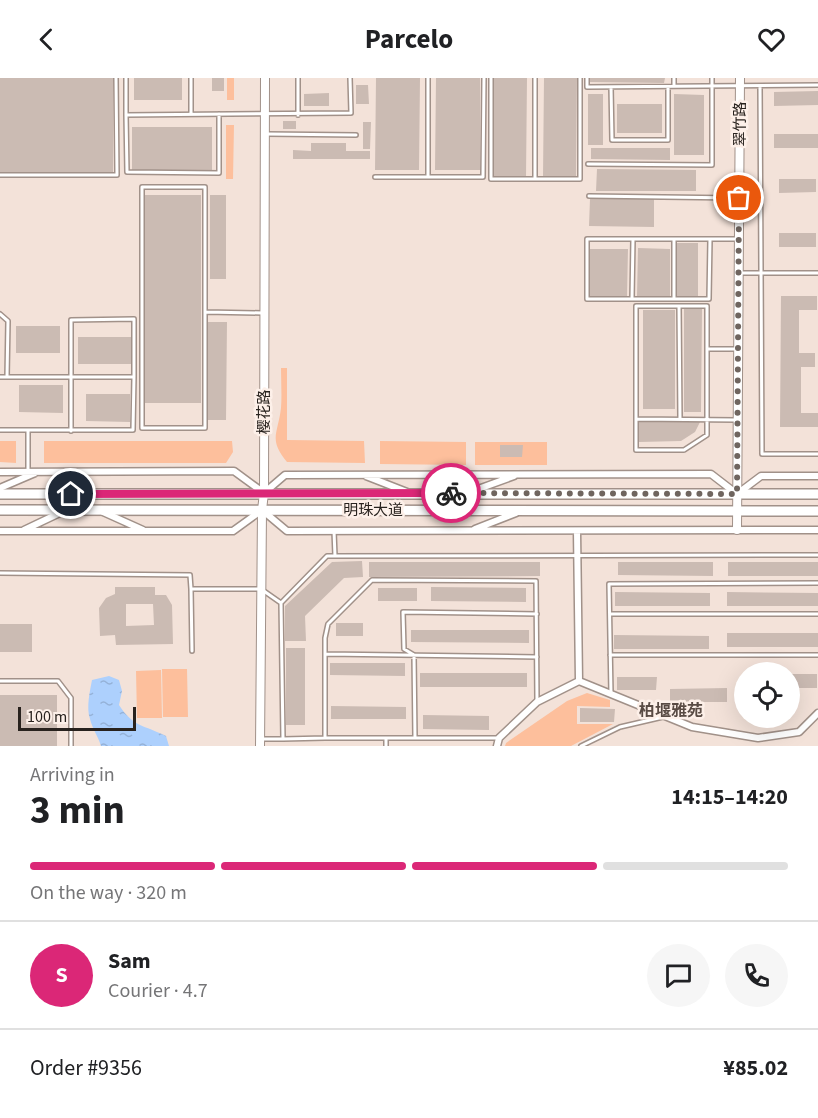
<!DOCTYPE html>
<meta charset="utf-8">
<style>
:root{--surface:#fff;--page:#f6f6f6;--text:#202124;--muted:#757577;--line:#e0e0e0;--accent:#db2777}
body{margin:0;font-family:"Source Sans 3","Noto Sans SC",sans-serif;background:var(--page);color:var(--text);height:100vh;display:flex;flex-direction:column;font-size:22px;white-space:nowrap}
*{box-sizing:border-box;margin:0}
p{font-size:20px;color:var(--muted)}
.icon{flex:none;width:33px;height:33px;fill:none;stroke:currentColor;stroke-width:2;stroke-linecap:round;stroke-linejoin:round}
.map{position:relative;height:668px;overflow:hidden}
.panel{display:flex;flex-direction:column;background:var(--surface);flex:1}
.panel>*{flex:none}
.tools{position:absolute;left:734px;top:584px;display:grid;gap:12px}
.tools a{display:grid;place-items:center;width:66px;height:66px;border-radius:50%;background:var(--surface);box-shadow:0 6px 24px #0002;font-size:30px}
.scale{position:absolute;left:18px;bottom:15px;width:118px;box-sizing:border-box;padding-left:6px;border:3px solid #28221e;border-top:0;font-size:16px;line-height:21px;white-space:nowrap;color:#28221e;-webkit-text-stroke:4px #fdf0e9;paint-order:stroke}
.pin{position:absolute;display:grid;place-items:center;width:51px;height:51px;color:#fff;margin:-26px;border:3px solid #fff;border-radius:50%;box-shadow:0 2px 6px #0007}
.courier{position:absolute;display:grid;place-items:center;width:60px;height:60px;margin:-30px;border:4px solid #db2777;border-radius:50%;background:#fff;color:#222;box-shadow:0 2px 8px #0007}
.summary em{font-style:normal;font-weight:700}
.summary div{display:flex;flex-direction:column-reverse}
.summary{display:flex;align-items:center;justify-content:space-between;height:102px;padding:0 30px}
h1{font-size:39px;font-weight:700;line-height:45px}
.bar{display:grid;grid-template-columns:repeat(4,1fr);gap:9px 6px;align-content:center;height:72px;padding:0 30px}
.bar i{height:8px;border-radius:4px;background:var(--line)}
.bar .active{background:var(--accent)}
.bar p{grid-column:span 4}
.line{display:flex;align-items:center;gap:15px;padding:0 30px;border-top:2px solid var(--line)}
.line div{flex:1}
.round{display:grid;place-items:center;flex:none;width:63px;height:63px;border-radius:32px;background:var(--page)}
header{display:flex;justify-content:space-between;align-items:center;height:78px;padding:0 30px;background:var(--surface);font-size:27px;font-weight:700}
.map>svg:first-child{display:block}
</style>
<header><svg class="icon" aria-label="back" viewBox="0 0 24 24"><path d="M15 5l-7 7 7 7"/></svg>Parcelo<svg class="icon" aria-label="heart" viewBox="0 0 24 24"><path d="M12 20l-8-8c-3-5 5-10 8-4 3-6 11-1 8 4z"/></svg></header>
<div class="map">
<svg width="818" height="668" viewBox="0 0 818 668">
<defs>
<pattern id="water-ripples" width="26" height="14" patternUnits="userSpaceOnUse" patternTransform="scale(1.5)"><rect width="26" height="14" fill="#add0fd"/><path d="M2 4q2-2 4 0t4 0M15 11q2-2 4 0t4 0" fill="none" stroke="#95b2d8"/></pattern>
</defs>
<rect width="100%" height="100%" fill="#f3e2d9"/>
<path fill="#fdbf9c" d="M227,0H234V22H227Z
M226,47H234L233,101H226Z
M281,290H287V362L364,363L365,385L287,384C268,361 278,356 281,330C282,317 281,303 281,290Z
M0,363H16V385L0,384Z
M44,363H232L233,374L226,385H44Z
M380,363L466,364V387L380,386Z
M475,364H547V387H475Z
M162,591H187L188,639H163Z
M161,592L162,640H137L136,593Z
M587,615L610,622V629L577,628V646H613L571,668H505L506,665L567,623Z"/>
<path fill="url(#water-ripples)" d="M109,598L119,602L122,613L119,627C133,649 144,647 166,658L169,668H101C98,658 92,650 90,641C86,629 90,613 92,602Z"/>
<path fill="#cbbbb3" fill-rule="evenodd" d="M0,0H113V94H0Z
M134,0H182V22H134Z
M212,0H224V13H212Z
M376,0H420L419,92H375Z
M436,0H480V92H435Z
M494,0H527L526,99L493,98Z
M544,0H577L576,99H543Z
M590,0H665L664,5L590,4Z
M356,7H368L369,26H356Z
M818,13V27L774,28V14Z
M329,15V28H304V16Z
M588,16H603V67H588Z
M674,16L704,17V77H674Z
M617,26H662V55H617Z
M283,43H296V51H283Z
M363,44H371L370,71H363Z
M132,49H212V93H132Z
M774,56H818V70H774Z
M311,65H346V73H370V81H293V72L311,73Z
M591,70H670V82L591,81Z
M597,91L696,92V113H596Z
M779,101H816V114L779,115Z
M145,117H201V325H145Z
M210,117H226V201H210Z
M590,121H654V149L589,148Z
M779,155H816V169H779Z
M677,165H698V220H677Z
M638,170L670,171V218H637Z
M590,171H628L627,219H589Z
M781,218H817V232H799V275H815V289H801V335H818V349H780Z
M684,230H702L701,334H684Z
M643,232H675V331H643Z
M208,244H227L226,342H207Z
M16,248H60V275H16Z
M78,259H132L131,286H78Z
M19,307H63V335L19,334Z
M86,316H130V344L86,343Z
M639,344H700L695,354L681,363L639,364Z
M500,367H523L522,379H500Z
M362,483L363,499L344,500L305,538L306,563H285V528L332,484Z
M369,484H540V498L369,499Z
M618,484H713V498L618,497Z
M728,484H818V498H728Z
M115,509H155V517H166L172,527L173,566L116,567L115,557L100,558L99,530L106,520L115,516ZM126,526H153L154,547L126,548Z
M431,509L526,510V524L431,523Z
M378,510H417V523H378Z
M615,514L710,515V528H615Z
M727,514L818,515V528H727Z
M336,545H363V558H336Z
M0,546H32V574H0Z
M411,552H529V565L411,564Z
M727,555H818V569H727Z
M614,557L709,558V571H614Z
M286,570H305V647H286Z
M330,585H405V598L330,597Z
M420,595H527V609H420Z
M789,596H817V610H789Z
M617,599H657L656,612H617Z
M727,610V624H670V611Z
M0,617H57V668H0Z
M331,628L406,629V641H331Z
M580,630L615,631L614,644H580Z
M423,637L489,638V652L423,651Z"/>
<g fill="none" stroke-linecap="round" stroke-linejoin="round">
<defs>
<path id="service" d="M126,0V37L351,35L350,0
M191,0V36
M298,0V37
M428,0V99H483L484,0
M491,0V101H580V0
M535,0V101
M587,0V9L818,7
M674,8V0
M760,8L762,376H818
M611,9L612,62H668V9
M126,37L127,94L219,95V36
M267,56L356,57
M588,86L712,87V0
M0,97H117L116,0
M375,99H428
M589,118L737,120
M674,161V221
M710,161L709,221H587V161H737
M740,195H818
M632,221L633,161
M679,228L680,341
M205,234V350H142V109H205V234L263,235
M0,236L8,243L7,299
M707,271H738
M0,299H134L133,352H0
M636,341V372H684L707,357V228H636V341L736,342
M28,353V392
M71,353V242L134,241V299
M334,453L335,478
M0,495L190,497L191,511
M610,536H818
M192,573L191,511H261L281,525
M326,576L537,579
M610,577H818
M0,603H58L71,620V668
M611,616L609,506L818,505
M386,660H498
M415,660L414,577L404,571L403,534L537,536
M260,661H283L281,525L327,478L818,477
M283,661L325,660
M386,668V660H325V560L328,546L372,502L536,503L537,623
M581,668L620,649L663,639"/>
<path id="minor" d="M0,394L234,393L264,415L285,397L711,396L737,416L761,398H818
M366,398L407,414
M0,410L35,395
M470,414L514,398
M103,434L143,452
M475,451L516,435
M24,452L64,433
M0,453H233L262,432L287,453L818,452
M579,603L692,649L758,660L799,654L818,635
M497,668L499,660L537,624L579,603L577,453"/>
<path id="tertiary" d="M737,452L740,0
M260,668L262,432L264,415L265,0"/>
<path id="secondary" d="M0,416H818
M0,432L818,433"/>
</defs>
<use href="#service" stroke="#a19189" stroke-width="6"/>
<use href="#minor" stroke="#a19189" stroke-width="9"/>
<use href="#tertiary" stroke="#a19189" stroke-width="10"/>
<use href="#secondary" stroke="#a19189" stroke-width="12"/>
<use href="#service" stroke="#fff" stroke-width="3"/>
<use href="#minor" stroke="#fff" stroke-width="6"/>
<use href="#tertiary" stroke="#fff" stroke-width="8"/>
<use href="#secondary" stroke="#fff" stroke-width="9"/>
</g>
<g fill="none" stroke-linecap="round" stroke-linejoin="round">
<path stroke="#6f655f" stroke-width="6" stroke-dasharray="0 10.8" d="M451,415L737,416L739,120"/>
<path stroke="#db2777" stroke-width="8" d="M71,416L451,415"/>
</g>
<g text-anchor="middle" stroke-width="5" stroke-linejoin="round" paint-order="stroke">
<g font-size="15" fill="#28221e" stroke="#fdf0e9">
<text transform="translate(740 46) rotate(-90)" y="5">翠竹路</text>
<text transform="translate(264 334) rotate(-90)" y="5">樱花路</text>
<text x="373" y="437">明珠大道</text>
</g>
<g font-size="16" font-weight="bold" fill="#594b44" stroke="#fdf0e9">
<text x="671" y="638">柏堰雅苑</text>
</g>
</g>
</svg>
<div class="tools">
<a><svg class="icon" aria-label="locate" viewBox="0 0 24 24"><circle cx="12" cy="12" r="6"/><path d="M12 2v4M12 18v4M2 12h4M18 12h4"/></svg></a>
</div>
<div class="scale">100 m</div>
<div class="pin" style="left:739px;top:120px;background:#ea580c"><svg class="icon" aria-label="bag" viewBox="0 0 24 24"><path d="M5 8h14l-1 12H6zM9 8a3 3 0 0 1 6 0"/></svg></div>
<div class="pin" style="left:71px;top:416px;background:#1f2937"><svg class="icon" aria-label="home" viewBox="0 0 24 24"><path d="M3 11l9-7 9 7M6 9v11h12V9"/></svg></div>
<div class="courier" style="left:451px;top:415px"><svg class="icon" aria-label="bike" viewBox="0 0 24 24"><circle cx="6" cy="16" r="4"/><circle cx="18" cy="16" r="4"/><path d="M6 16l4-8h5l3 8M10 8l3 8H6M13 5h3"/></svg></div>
</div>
<section class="panel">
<div class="summary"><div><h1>3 min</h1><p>Arriving in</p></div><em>14:15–14:20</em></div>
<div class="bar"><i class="active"></i><i class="active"></i><i class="active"></i><i></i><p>On the way · 320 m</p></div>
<div class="line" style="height:108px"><b class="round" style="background:var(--accent);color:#fff">S</b><div><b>Sam</b><p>Courier · 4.7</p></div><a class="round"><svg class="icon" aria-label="chat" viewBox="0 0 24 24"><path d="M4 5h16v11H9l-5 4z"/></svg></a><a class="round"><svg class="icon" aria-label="phone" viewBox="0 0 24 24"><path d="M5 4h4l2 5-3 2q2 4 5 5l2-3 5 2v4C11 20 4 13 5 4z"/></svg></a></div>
<div class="line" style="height:78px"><div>Order #9356</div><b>¥85.02</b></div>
</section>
